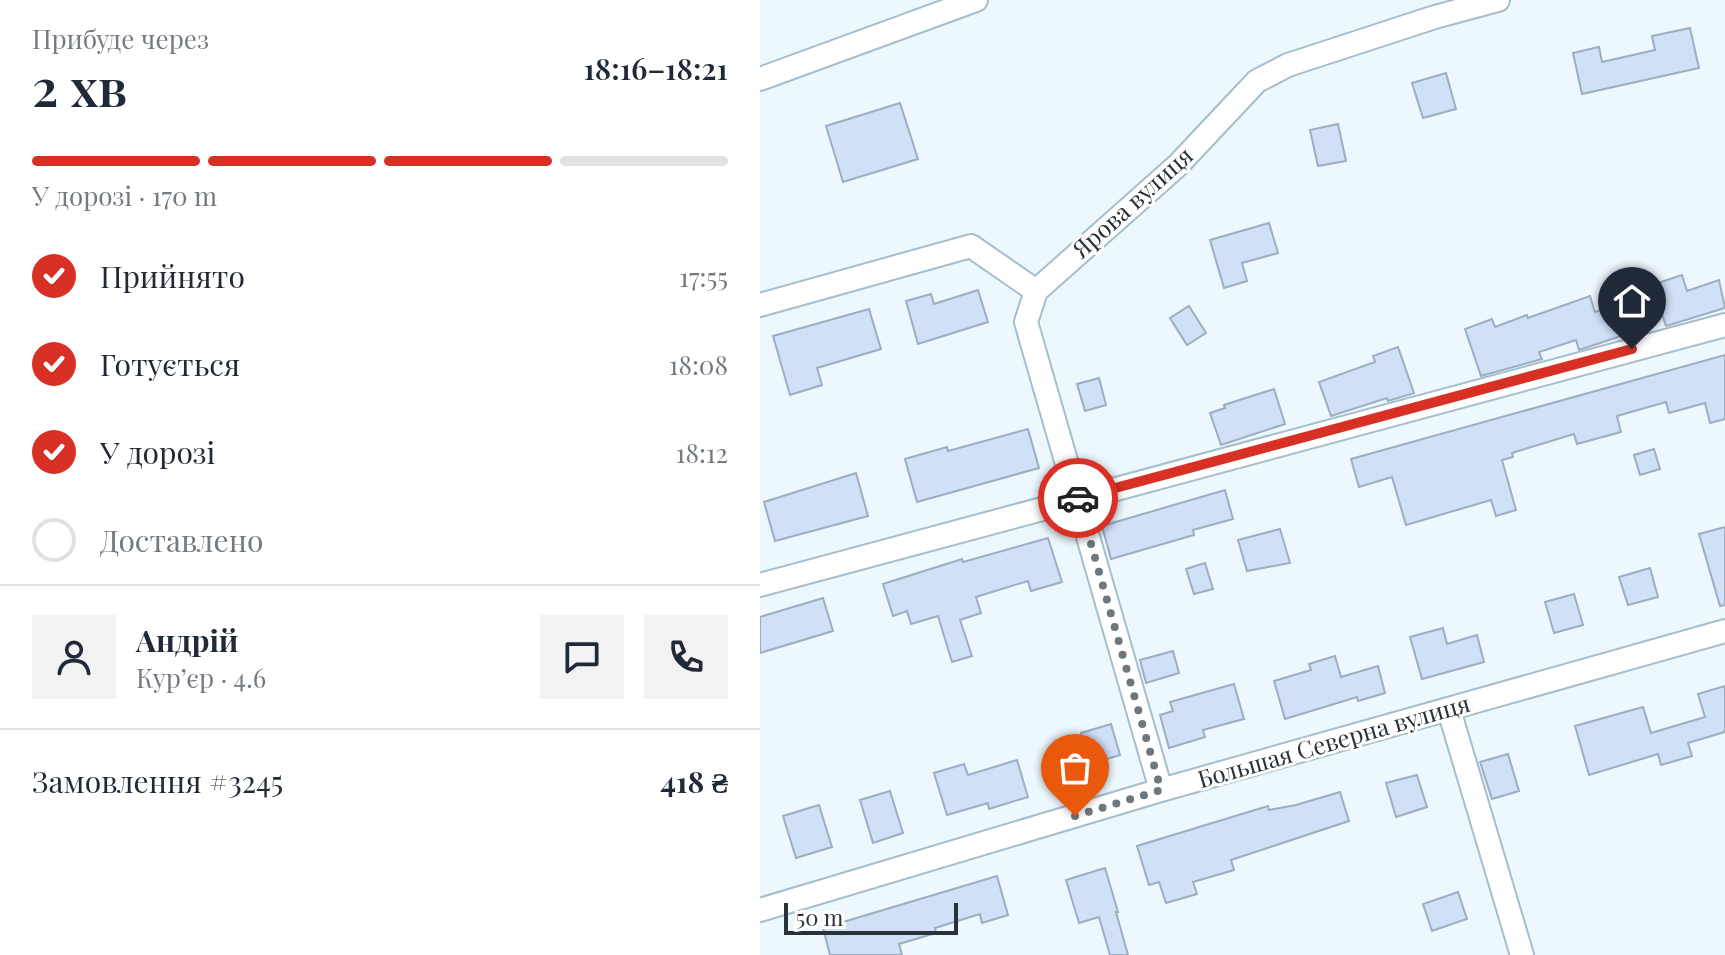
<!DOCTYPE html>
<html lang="uk">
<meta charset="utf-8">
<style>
:root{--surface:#fff;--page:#f2f2f3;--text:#1f2937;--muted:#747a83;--line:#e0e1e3;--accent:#d93025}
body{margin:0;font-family:"Playfair Display",serif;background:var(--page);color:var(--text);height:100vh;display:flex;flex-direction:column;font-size:30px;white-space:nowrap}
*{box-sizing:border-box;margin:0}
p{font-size:26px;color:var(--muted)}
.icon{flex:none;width:44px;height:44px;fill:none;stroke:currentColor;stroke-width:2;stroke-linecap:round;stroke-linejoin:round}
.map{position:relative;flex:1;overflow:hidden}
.sheet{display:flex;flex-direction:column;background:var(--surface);width:760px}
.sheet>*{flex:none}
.scale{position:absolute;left:24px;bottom:20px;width:174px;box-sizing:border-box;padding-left:8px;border:4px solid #283238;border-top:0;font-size:22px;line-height:28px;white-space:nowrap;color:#283238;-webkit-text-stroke:6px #fff;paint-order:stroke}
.pin{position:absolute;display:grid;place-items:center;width:68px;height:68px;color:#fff;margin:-82px -34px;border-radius:50% 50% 50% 0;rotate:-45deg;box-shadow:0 0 8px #0007}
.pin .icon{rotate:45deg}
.courier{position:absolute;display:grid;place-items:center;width:80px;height:80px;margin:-40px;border:6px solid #d93025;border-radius:50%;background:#fff;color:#222;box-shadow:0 2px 10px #0007}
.summary em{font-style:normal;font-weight:600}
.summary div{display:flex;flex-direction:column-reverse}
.summary{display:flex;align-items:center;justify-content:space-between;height:136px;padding:0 32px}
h1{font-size:52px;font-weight:600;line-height:60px}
.bar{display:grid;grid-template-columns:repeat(4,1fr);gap:12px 8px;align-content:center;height:96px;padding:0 32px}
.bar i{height:10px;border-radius:6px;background:var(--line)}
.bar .current{background:var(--accent)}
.bar p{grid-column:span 4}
.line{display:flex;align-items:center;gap:20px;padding:0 32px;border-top:2px solid var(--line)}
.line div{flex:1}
.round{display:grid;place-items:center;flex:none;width:84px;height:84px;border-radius:0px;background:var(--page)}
ol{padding:0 32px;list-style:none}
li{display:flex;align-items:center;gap:24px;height:88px}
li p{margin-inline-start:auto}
li .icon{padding:8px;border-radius:50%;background:var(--accent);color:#fff;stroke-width:4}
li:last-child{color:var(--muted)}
li i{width:44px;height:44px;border:4px solid var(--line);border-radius:50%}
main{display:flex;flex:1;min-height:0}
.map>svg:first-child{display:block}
</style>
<main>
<section class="sheet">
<div class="summary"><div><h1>2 хв</h1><p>Прибуде через</p></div><em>18:16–18:21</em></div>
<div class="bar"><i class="current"></i><i class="current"></i><i class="current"></i><i></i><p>У дорозі · 170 m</p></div>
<ol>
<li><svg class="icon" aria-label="check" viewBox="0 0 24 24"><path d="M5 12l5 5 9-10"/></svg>Прийнято<p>17:55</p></li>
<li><svg class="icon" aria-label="check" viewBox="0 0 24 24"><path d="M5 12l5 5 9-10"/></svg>Готується<p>18:08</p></li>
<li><svg class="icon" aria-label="check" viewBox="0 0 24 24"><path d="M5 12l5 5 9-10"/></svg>У дорозі<p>18:12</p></li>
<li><i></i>Доставлено</li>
</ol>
<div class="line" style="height:144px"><a class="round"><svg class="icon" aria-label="person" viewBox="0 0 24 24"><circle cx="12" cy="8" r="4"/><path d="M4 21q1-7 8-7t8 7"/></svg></a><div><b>Андрій</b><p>Кур’єр · 4.6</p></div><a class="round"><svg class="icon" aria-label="chat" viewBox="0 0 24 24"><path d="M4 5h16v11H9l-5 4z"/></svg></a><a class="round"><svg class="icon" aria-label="phone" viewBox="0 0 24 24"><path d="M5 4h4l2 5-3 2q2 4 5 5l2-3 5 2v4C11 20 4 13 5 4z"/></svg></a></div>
<div class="line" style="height:104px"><div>Замовлення #3245</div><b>418 ₴</b></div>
</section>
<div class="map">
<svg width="965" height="955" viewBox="0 0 965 955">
<rect width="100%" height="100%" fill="#edf7fe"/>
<path fill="#cfe0f7" stroke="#9dadc2" stroke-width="2" d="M930,28L939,68L822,94L813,53L839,47L842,62L895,50L892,36Z
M686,73L696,109L663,118L652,83Z
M140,103L158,159L83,182L66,126Z
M578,124L586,161L558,166L550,130Z
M509,223L518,253L482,263L487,281L464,288L450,240Z
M922,275L927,291L959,280L965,308L906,326L892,285Z
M218,290L228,322L158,344L146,301L171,294L174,304Z
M830,296L835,312L860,304L870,333L819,350L816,340L779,352L782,359L721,376L705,329L732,319L735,327L767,315L768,318Z
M429,306L446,333L427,345L410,318Z
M109,309L121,349L57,368L62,385L30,395L13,336Z
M638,347L654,393L628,401L627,398L571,416L559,382L615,362L613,356Z
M965,355V419L950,423L945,403L909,413L906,402L857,416L861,432L817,444L814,434L752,453L753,457L742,460L756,510L736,516L731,500L646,525L632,477L599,487L591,459Z
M339,378L346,405L325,411L317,384Z
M514,389L525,424L461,445L450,413L465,408L464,405Z
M268,429L279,468L157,502L145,459L187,447L188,451Z
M894,449L900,469L880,475L874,455Z
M96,473L108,516L15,541L4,502Z
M465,490L473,519L433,530L434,535L351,559L342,526Z
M965,527V605L960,606L939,534Z
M520,529L530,563L487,571L478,540Z
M288,538L302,582L271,591L268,581L216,597L221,613L200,620L212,656L192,662L178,616L151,624L147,611L133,616L123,584L202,559L203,562Z
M445,563L453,589L434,594L426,569Z
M890,568L898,597L868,605L859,577Z
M814,594L823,625L794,633L785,602Z
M63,598L73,631L0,653V617Z
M683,628L687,644L717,635L724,662L662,679L650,637Z
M413,651L419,673L386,683L380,660Z
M575,656L581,677L618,666L625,693L598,701L597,697L525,719L514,681L551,670L549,664Z
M474,684L484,719L443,730L445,737L409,748L400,715L413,711L410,702Z
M965,686V732L928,743L932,756L901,765L898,754L829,775L815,726L883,707L891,733L945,717L938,694Z
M351,724L360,755L330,764L321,733Z
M748,754L759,791L732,799L720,762Z
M257,760L268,797L229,809L228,803L187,815L174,773L204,764L208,775Z
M657,775L667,807L636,817L626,783Z
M130,791L143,833L113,843L100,800Z
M580,792L589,821L471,860L474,870L433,882L437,894L406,903L399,882L389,885L377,846L508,806L509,810L536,805Z
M59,805L72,847L36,858L23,816Z
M345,868L358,912H356L368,955H350L339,917L319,923L306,880Z
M237,876L248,915L222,923L220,914L175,928L176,933L139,944L142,955H70L63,928Z
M698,892L707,919L672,931L663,904Z"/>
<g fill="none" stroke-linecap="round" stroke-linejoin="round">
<defs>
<path id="minor" d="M0,79L216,0
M276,291L266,322L401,790
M0,305L211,246L276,291L418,165L497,81L528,65L675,17L738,0
M0,585L965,325
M689,710L762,955
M0,910L401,790L965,631"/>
</defs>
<use href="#minor" stroke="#a4bece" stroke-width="26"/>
<use href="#minor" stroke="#fff" stroke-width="22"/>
</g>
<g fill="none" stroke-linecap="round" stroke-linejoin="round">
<path stroke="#6d777d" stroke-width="8" stroke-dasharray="0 14.4" d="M315,816L401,790L318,498"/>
<path stroke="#d93025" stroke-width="10" d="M318,498L872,349"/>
</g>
<g text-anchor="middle" stroke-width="6" stroke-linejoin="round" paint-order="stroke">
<g font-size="24" fill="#283238" stroke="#fff">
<text transform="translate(373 203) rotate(-42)" y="8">Ярова вулиця</text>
<text transform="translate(574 742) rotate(-16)" y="8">Большая Северна вулиця</text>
</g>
</g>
</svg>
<div class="scale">50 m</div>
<div class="pin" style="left:315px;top:816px;background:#ea580c"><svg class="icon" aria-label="bag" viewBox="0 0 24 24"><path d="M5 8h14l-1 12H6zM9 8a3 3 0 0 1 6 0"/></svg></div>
<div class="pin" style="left:872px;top:349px;background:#1f2937"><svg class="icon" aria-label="home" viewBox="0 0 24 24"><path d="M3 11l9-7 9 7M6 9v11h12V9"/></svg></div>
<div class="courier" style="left:318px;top:498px"><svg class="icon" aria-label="car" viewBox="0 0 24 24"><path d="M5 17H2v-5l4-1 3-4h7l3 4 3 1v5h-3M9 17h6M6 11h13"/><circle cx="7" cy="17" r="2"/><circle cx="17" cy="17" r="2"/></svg></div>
</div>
</main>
